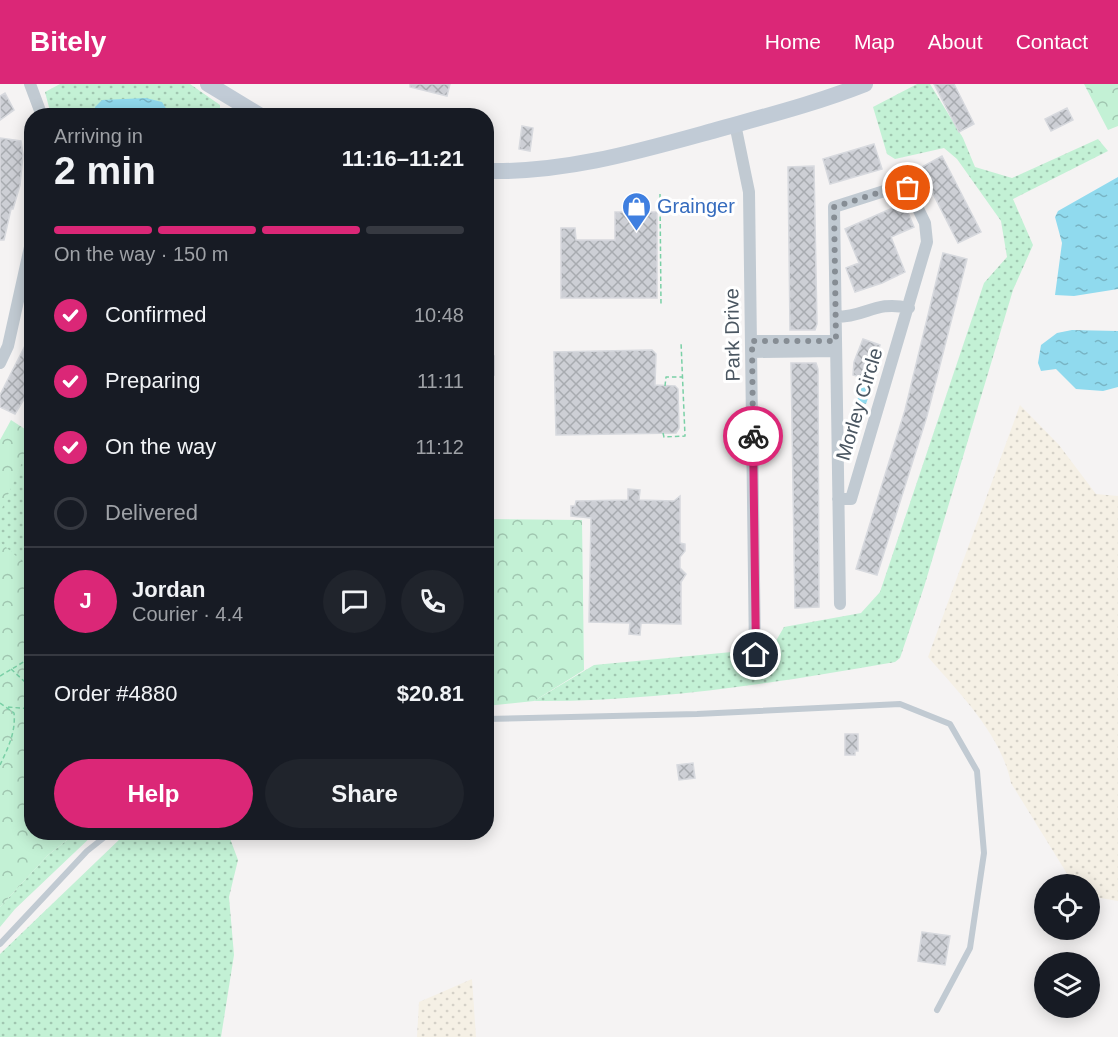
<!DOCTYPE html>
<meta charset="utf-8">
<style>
:root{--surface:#171b24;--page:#20242c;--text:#f1f3f6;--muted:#9ea1a6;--line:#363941;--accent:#db2777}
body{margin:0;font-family:Arial,sans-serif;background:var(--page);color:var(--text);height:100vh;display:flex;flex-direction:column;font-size:22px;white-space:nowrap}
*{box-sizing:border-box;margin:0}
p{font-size:20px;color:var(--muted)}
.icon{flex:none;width:33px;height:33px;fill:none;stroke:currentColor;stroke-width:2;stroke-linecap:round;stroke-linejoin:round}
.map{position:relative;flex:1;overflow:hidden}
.panel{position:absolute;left:24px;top:24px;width:470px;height:732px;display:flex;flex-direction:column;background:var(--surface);border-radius:24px;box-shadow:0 3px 15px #0003}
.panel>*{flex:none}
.buttons{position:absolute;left:1034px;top:790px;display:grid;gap:12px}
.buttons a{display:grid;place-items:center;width:66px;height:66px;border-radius:50%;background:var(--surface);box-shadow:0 3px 15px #0003;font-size:30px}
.pin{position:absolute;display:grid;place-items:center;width:51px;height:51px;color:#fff;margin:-26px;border:3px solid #fff;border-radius:50%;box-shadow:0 2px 6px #0007}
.courier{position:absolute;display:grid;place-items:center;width:60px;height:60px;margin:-30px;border:4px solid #db2777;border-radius:50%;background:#fff;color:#222;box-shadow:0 2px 8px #0007}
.overview em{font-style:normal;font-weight:700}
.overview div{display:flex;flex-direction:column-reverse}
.overview{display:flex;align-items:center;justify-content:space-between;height:102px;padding:0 30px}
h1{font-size:39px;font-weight:700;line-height:45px}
.bar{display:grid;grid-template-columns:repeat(4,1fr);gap:9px 6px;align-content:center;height:72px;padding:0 30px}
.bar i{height:8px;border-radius:4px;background:var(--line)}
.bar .on{background:var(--accent)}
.bar p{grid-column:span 4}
.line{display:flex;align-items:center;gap:15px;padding:0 30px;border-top:2px solid var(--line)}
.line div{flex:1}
.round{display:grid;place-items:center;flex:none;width:63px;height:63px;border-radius:32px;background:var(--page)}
ol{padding:0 30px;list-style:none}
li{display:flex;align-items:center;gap:18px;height:66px}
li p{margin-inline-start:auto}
li .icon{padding:6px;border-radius:50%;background:var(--accent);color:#fff;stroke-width:4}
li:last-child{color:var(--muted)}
li i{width:33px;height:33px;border:3px solid var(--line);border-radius:50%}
.cta{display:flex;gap:12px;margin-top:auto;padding:12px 30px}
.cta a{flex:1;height:69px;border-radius:36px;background:var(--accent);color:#fff;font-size:24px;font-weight:700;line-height:69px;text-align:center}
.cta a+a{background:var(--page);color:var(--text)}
header{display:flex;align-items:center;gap:36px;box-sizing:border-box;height:84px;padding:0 30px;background:var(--accent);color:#fff}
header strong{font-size:28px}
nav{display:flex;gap:33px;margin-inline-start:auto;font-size:21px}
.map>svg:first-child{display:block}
</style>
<header>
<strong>Bitely</strong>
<nav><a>Home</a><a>Map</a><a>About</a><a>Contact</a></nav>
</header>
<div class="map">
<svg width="1118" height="953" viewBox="0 0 1118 953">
<defs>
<pattern id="grass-dots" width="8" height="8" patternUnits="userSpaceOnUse" patternTransform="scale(1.5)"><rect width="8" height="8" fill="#c3f1d5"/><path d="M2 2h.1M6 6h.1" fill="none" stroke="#a0c6b0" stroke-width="1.8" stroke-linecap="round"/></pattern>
<pattern id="forest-crowns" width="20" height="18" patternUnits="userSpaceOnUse" patternTransform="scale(1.5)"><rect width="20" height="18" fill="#c3f1d5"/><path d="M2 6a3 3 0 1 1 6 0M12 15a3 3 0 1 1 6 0" fill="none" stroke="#a0c6b0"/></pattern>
<pattern id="sand-dots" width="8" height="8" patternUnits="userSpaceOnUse" patternTransform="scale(1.5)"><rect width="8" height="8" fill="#f5f0e5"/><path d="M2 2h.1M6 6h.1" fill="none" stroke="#d4d0c7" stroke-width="1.8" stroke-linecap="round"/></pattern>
<pattern id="water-ripples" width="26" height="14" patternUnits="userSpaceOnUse" patternTransform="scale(1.5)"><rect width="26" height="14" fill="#90daee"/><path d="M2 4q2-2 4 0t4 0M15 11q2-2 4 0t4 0" fill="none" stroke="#78b4c4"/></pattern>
<pattern id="building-cross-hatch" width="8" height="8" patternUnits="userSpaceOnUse" patternTransform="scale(1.5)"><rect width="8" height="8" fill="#cdcfd5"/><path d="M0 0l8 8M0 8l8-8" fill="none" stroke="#a8abb0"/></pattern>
</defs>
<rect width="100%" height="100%" fill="#f5f3f3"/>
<path fill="url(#grass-dots)" d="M60,0H190L220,21V31H51L45,8Z
M917,0H930L963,54L975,83L1012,94L1098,55L1108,67L1013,115L1033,161L1013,206L924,503L900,574L895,578C776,599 655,618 534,617L594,581L732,568L741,578L756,580L766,574L784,543L861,529L880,508L984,199L1007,173L1001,137L957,75L944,64L895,75L887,70L873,23Z
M31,358L32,748L0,804V426Z
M132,748L228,749L238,776L229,813L234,871L221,953H0V870L122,753Z
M76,749H95L15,825L0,843V823L48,771Z"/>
<path fill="url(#forest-crowns)" d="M1084,0H1118V42L1108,46Z
M11,336L31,349V358L0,429V356Z
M486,435L582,436L584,586L534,617L486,622Z
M0,458L23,478L31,481L32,748L76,749L48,771L0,823Z"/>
<path fill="url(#sand-dots)" d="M1020,321L1059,361L1096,410L1118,412V817L1089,812V801H1074L1011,699C1001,650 960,610 928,573Z
M472,895L476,953H417L419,918Z"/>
<path fill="url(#water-ripples)" d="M146,14L162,18L167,26L165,31H96L95,23L102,16Z
M1118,93V205L1074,212L1055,211L1062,159L1055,133L1058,127Z
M1072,246L1118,247V303L1103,307L1076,305L1056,285L1041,287L1038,279L1041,261L1057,249Z
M862,299L872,302L866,320L857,317Z"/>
<path fill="url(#building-cross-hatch)" stroke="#d7d9de" stroke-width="1.5" d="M410,0H450L447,12L410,3Z
M934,0H954L974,40L959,48Z
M5,9L14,26L0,36V12Z
M1067,24L1073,36L1051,47L1045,35Z
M522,42L533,44L530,67L519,65Z
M0,54L21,57L23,71L20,101L13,125H11L4,156H0Z
M874,60L882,85L830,100L823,75Z
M942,72L981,148L958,159L920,84Z
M814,82L817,240L815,246H790L788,83Z
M904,119L914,143L891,153L905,188L882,199L855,208L846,184L859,179L845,145Z
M615,128H657V214H561V144H575L576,156H615Z
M943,169L967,175L927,332L877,491L856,485L905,326Z
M32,248V302L15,330L0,323V311Z
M863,255L880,261L878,267L882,268L871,296L853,291L854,278Z
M652,266L656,270L655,301L675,302L678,305L679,344L676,349L556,351L554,268Z
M486,272H494V291H486Z
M791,279H816L818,285L819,523L795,524Z
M628,405L640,406L639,416L674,417L680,412V459L685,460V467L680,473V484L686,490L681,498V540L641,539L640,551L629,550L630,539L589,538L591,434L571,432V422H575L576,417L628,416Z
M845,650H858V667H855V671H845Z
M693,679L695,694L679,696L677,681Z
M922,848L950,852L945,881L918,877Z"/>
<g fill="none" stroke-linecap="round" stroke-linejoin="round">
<path stroke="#7ad0a6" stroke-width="1.5" stroke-dasharray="4.5 3" stroke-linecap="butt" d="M660,110L661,221
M665,302L666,293H683
M663,349L664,353L685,352L681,258
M11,585L25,598L32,599
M0,592L32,573
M0,619L14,629C16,648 8,664 0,681
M8,623L32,625"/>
<path stroke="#c1cad2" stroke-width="6" d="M486,635L697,630L900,620L950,640L977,687L984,769L970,864L937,926
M0,860L87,767L111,748"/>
<path stroke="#c1cad2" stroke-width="12" d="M30,0L42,32
M735,40L749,108L755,571
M836,233C867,233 875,216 909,224
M752,257H836
M752,268L836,267
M0,279L8,262L32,154
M838,415H851L927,158L925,139L908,104L900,102L834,123L840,520"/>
<path stroke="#c1cbd6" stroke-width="16" d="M208,0L261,32
M486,87C566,89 640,67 716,46C766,32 817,19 865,0"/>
</g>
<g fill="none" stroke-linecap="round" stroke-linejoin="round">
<path stroke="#868d94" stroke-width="6" stroke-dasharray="0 10.8" d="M753,352L752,257H836L834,123L900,102L908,104"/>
<path stroke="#db2777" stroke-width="8" d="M753,352L756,571"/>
</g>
<defs>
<symbol id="shop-pin" viewBox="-11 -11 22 30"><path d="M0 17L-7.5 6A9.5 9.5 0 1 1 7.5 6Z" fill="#3f7fe0" stroke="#fff"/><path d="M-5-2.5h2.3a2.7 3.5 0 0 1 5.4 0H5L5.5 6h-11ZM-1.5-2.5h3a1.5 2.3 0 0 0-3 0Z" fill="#fff"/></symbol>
</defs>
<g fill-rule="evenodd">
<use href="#shop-pin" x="620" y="106" width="33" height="45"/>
</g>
<g text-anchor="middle" stroke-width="6" stroke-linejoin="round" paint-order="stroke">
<g font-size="20" fill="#366cbe" stroke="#fff" text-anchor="start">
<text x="657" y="129">Grainger</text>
</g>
<g font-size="20" fill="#4a5661" stroke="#fff">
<text transform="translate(732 251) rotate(-91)" y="7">Park Drive</text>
<text transform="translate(859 320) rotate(-73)" y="7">Morley Circle</text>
</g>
</g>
</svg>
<div class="buttons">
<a><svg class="icon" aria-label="locate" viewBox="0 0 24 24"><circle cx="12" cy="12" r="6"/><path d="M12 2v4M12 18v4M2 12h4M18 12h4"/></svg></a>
<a><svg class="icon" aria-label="layers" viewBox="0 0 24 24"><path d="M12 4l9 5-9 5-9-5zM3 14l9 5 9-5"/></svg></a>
</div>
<div class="pin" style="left:908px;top:104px;background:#ea580c"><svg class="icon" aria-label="bag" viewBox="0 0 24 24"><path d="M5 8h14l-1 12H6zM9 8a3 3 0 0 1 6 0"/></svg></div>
<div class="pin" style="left:756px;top:571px;background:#1f2937"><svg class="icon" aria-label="home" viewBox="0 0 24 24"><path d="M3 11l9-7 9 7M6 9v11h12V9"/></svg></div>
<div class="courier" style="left:753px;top:352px"><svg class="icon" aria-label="bike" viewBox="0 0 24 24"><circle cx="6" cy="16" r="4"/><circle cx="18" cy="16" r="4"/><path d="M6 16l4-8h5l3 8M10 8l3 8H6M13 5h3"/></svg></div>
<section class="panel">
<div class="overview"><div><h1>2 min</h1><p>Arriving in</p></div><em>11:16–11:21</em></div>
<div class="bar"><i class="on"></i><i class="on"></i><i class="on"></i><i></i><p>On the way · 150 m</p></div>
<ol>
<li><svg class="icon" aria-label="check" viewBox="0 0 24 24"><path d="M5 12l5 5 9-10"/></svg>Confirmed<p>10:48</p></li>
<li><svg class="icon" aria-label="check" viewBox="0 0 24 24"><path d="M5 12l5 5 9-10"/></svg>Preparing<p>11:11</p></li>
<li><svg class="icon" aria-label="check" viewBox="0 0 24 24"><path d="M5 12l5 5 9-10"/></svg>On the way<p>11:12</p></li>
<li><i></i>Delivered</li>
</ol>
<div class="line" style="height:108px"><b class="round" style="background:var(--accent);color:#fff">J</b><div><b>Jordan</b><p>Courier · 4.4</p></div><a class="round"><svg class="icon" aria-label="chat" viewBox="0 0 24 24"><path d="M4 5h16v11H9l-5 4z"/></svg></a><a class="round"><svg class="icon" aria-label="phone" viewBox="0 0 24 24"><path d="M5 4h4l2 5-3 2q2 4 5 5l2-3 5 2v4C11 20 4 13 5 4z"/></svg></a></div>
<div class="line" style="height:78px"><div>Order #4880</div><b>$20.81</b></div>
<div class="cta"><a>Help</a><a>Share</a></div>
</section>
</div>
